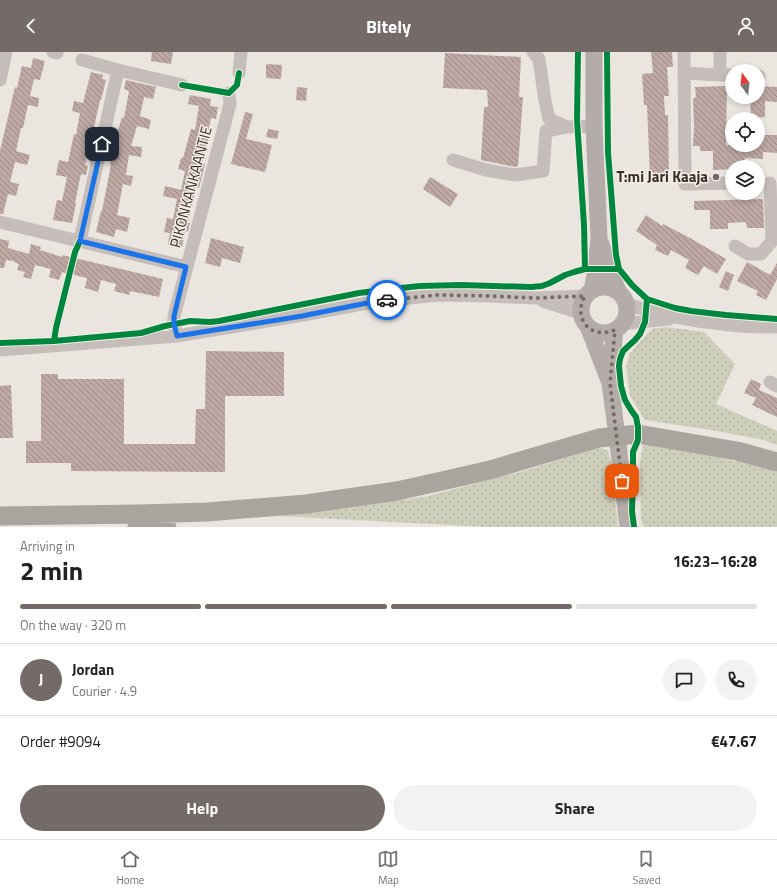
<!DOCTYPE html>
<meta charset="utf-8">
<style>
:root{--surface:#fff;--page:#f2f2f2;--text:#202124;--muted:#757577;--line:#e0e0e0;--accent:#746b68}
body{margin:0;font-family:"Titillium Web",sans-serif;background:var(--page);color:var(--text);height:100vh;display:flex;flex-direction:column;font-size:15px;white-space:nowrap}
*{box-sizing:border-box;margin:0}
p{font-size:13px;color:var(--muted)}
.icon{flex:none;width:22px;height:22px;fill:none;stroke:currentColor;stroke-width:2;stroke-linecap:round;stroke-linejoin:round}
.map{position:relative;height:475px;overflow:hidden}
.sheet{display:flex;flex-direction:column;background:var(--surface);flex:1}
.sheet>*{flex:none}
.needle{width:26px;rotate:345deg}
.controls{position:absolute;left:725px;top:12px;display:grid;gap:8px}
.controls a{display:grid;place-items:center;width:40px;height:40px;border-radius:50%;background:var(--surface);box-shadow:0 2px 6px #0003;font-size:20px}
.pin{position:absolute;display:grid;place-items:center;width:34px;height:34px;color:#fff;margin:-17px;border-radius:8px;box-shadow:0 2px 6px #0006}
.courier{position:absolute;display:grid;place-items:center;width:40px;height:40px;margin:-20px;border:3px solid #1a73e8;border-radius:50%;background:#fff;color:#222;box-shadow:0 1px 5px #0007}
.summary em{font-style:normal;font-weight:700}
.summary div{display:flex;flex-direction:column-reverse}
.summary{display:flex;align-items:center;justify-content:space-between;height:68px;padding:0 20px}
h1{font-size:26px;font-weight:700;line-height:30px}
.bar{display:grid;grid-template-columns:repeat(4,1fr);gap:6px 4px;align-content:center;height:48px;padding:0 20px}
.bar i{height:5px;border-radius:3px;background:var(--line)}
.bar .on{background:var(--accent)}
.bar p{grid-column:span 4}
.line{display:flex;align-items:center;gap:10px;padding:0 20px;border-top:1px solid var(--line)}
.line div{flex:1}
.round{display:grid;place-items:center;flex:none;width:42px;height:42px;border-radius:21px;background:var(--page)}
.action{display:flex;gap:8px;margin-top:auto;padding:8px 20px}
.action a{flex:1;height:46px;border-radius:24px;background:var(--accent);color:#fff;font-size:16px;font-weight:700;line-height:46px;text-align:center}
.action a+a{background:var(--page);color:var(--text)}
header{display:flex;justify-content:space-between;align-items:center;height:52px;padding:0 20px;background:var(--accent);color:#fff;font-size:18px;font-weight:700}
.tab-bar{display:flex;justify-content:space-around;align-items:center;height:56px;border-top:1px solid var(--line);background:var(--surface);font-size:11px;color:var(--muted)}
.tab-bar a{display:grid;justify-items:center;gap:2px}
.tab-bar .on{color:var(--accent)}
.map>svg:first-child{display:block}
</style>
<header><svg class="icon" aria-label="back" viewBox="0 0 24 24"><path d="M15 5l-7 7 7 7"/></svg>Bitely<svg class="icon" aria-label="person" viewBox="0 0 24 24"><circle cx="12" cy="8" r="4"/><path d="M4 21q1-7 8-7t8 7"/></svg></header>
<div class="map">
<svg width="777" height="475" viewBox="0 0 777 475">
<defs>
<pattern id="grass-dots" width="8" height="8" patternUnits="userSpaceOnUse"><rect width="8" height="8" fill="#cecfbb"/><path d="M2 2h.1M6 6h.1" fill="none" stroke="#b2b2a1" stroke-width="1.8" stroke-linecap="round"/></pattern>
<pattern id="building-back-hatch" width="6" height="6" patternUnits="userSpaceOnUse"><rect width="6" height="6" fill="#bda8a3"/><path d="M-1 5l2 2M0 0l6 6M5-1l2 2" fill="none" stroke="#9a8985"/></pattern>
</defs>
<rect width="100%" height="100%" fill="#ebe5e0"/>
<path fill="url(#grass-dots)" d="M666,275L704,280L735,312L716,352L777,379V393L764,388L711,378L645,368L630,344L626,315L630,301L652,277Z
M643,392L712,404L764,415L777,420V475H644L641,468L640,410Z
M599,395L608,399L611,409L618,475H489L277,464L424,445L531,417Z"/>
<path fill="url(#building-back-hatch)" d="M152,0H173L171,12L151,9Z
M651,0H672L673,15H667L669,44H664L665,63H668L669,125L650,126L647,53H644L642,22L653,21Z
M445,1L521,5L519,45H523L518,114L515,115L481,108L484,55H488L487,38L443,36Z
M33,6L45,9L40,28L34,27L30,44L39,46L38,55L28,53L23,76H21L16,99L30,103L27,113L15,110L10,130L19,132L16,144L8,142L3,162H0V99L15,35L17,36L22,14L31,16Z
M266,12L282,13L281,27L266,26Z
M91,20L103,23L102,27L106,28L101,48H100L93,80H92L85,113L88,114L86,123L81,122L75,151H76L72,171L53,168L57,148L62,149L67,125L56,123L59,108L68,110L74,82L76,83L80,61L72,59L74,49L83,51Z
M126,28L156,35L153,47L144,45L140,64L151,68L149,77L137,74L131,94L142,95L141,105L129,103L126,123L133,124L131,134L123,132L117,163L130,166L127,180L116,177L114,185L96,180L101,159H102L110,118L112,98L122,65L124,66L129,39L124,37Z
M727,34L726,93H758V83H777V101L763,100V107L745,106V115H732V117L713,118V99H700V94H693L694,74L693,47L696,45L695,35Z
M758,34L777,35V50L765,49V65L751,66L750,45H758Z
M297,35L307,36L306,49L296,48Z
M190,43L211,47L210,54L218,55L216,67L211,66L208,81H210L202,111L205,112L199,136L196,135L188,171H190L188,180L185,179L182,196L168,193L170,181L164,180L167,166L173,167L177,147L163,144L165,134L181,138L185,119L178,117L181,106H183L191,77L195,78L199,54L188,52Z
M245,60L253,62L246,87L272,93L265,120L231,112Z
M268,77L279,79L277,87L266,85Z
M430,125L458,142L450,155L423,137Z
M763,147L764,176H747L746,170L728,171V177H710V158H694V149Z
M646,163L662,174L663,172L690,186L726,207L717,222L704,214L698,223L685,216L689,208L671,198L668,204L655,198L657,193L636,179Z
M211,186L244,195L240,211L222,206L220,215L205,211Z
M0,187L9,189L8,196L29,202L31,192L41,195L40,198L62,205V203L163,227L159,245L130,239L129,243L114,239L116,232L101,228L98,240L85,236L87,226L62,220L59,228L49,225L51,217L35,213L31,227L23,225L25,220L17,218L19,212L14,210V209L6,208L4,216H0Z
M747,210L770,223L777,211V227L766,248L756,243L758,239L737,229Z
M726,219L734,223L728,239L719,235Z
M206,299L284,300V344H225V420L71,419V411H26V389H41V322H58V327H124V392H195L196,357H205Z
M751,327L761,332L759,338L777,346V365L752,353L756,346L744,341Z
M11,333L13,386H0V334Z"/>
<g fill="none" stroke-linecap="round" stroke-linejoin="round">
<path stroke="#c4bdb9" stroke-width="13" d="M53,0L57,1
M533,0L539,7L545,49L549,67L567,75L594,74
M684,0L685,132L732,131
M82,8L118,18L182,33
M239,21L241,0
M684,21L720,23V0
M720,23H732
M758,24H759
M0,28L6,0
M453,108L486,118L515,123L543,119L546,79L567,75
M0,170L187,215
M80,189L118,18
M735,194L748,202H761L772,189L770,131
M543,249L580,261
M626,252C660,263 695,270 730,273C746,275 761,275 777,275
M622,272L669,267
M177,284L174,272V264L230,52L229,41
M0,298L177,284L303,263L362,252L390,248L438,243L489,244L536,246L585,244
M770,330L777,334"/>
<path stroke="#b3aca8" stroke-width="17" d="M601,192L609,217L618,239
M581 258a23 23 0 1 1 46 0a23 23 0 1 1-46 0Z
M592,238L596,217L599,186L594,74V0
M589,277L610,331L617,384L628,475
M610,327L615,278"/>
<path stroke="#aaa49f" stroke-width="19" d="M0,464L139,462L207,460L306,452L397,439L442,429L490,418L599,386L638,382L737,399L777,410
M137,474L167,475"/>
<defs>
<path id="cycleway" d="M578,0L577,68L584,173L585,217
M607,0L608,100L616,203L619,217L632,233L647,247L675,256L691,259L726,263L777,267
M182,33L229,41L237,33L239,21
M54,289L56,276L75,200L80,189
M0,291L54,289L141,281L165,274L190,269L210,270L219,269L359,241L391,237L420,234L461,233L531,235L542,234L550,231L565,223L574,220L585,217H619
M634,475L632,459L633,425V400L638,388V375L636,365L631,358L625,348L621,334L619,314L620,307L623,299L635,288L640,282L645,270L647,247"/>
</defs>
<use href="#cycleway" stroke="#f7eee8" stroke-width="8"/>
<use href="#cycleway" stroke="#00873e" stroke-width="6"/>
</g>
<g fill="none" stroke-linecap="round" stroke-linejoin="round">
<path stroke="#746b68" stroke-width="4" stroke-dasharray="0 7.2" d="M387,248L438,243L489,244L536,246L585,244C572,267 591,288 615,278L610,331L622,429"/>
<path stroke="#1a73e8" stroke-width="5" d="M102,92L80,189L186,215L174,264V272L177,284L302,264L362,252L387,248"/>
</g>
<circle fill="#746b68" stroke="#f7eee8" stroke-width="1.5" cx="716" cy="125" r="4"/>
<g text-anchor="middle" stroke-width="3" stroke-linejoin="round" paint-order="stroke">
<g font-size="15" font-weight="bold" fill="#342a28" stroke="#f7eee8" text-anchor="end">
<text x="708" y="130">T:mi Jari Kaaja</text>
</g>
<g font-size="15" fill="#342a28" stroke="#f7eee8">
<text transform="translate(191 135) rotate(-75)" y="5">PIKONKANKAANTIE</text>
</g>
</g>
</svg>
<div class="controls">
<a><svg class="needle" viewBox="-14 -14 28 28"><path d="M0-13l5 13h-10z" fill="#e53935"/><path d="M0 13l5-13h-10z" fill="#757577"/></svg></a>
<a><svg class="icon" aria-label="locate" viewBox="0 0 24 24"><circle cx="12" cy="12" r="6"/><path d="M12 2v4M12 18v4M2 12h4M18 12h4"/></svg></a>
<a><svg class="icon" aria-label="layers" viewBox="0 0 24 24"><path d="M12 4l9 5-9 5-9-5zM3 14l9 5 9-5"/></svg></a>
</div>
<div class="pin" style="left:622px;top:429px;background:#ea580c"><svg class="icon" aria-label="bag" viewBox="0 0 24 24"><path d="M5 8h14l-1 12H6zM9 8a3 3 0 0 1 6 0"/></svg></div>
<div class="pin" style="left:102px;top:92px;background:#1f2937"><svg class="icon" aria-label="home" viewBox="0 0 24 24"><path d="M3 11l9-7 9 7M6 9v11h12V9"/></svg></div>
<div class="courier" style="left:387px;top:248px"><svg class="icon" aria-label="car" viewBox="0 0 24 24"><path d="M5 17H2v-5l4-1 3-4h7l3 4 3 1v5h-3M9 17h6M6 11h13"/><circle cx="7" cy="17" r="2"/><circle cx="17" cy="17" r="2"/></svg></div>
</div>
<section class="sheet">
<div class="summary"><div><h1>2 min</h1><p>Arriving in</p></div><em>16:23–16:28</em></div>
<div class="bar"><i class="on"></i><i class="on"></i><i class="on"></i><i></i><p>On the way · 320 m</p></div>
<div class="line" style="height:72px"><b class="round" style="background:var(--accent);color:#fff">J</b><div><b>Jordan</b><p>Courier · 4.9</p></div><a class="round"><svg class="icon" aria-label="chat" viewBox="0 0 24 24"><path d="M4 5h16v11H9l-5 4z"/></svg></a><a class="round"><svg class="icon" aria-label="phone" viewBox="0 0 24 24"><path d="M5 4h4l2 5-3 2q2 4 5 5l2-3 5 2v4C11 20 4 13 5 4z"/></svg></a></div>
<div class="line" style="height:52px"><div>Order #9094</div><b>€47.67</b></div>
<div class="action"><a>Help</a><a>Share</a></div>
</section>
<nav class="tab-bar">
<a class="on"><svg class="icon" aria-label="home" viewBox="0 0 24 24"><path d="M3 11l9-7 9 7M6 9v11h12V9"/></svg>Home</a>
<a><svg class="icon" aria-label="map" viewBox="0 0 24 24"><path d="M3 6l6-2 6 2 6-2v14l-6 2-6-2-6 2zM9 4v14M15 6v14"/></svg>Map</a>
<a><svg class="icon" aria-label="saved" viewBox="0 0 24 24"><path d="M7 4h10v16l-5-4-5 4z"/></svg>Saved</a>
</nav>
